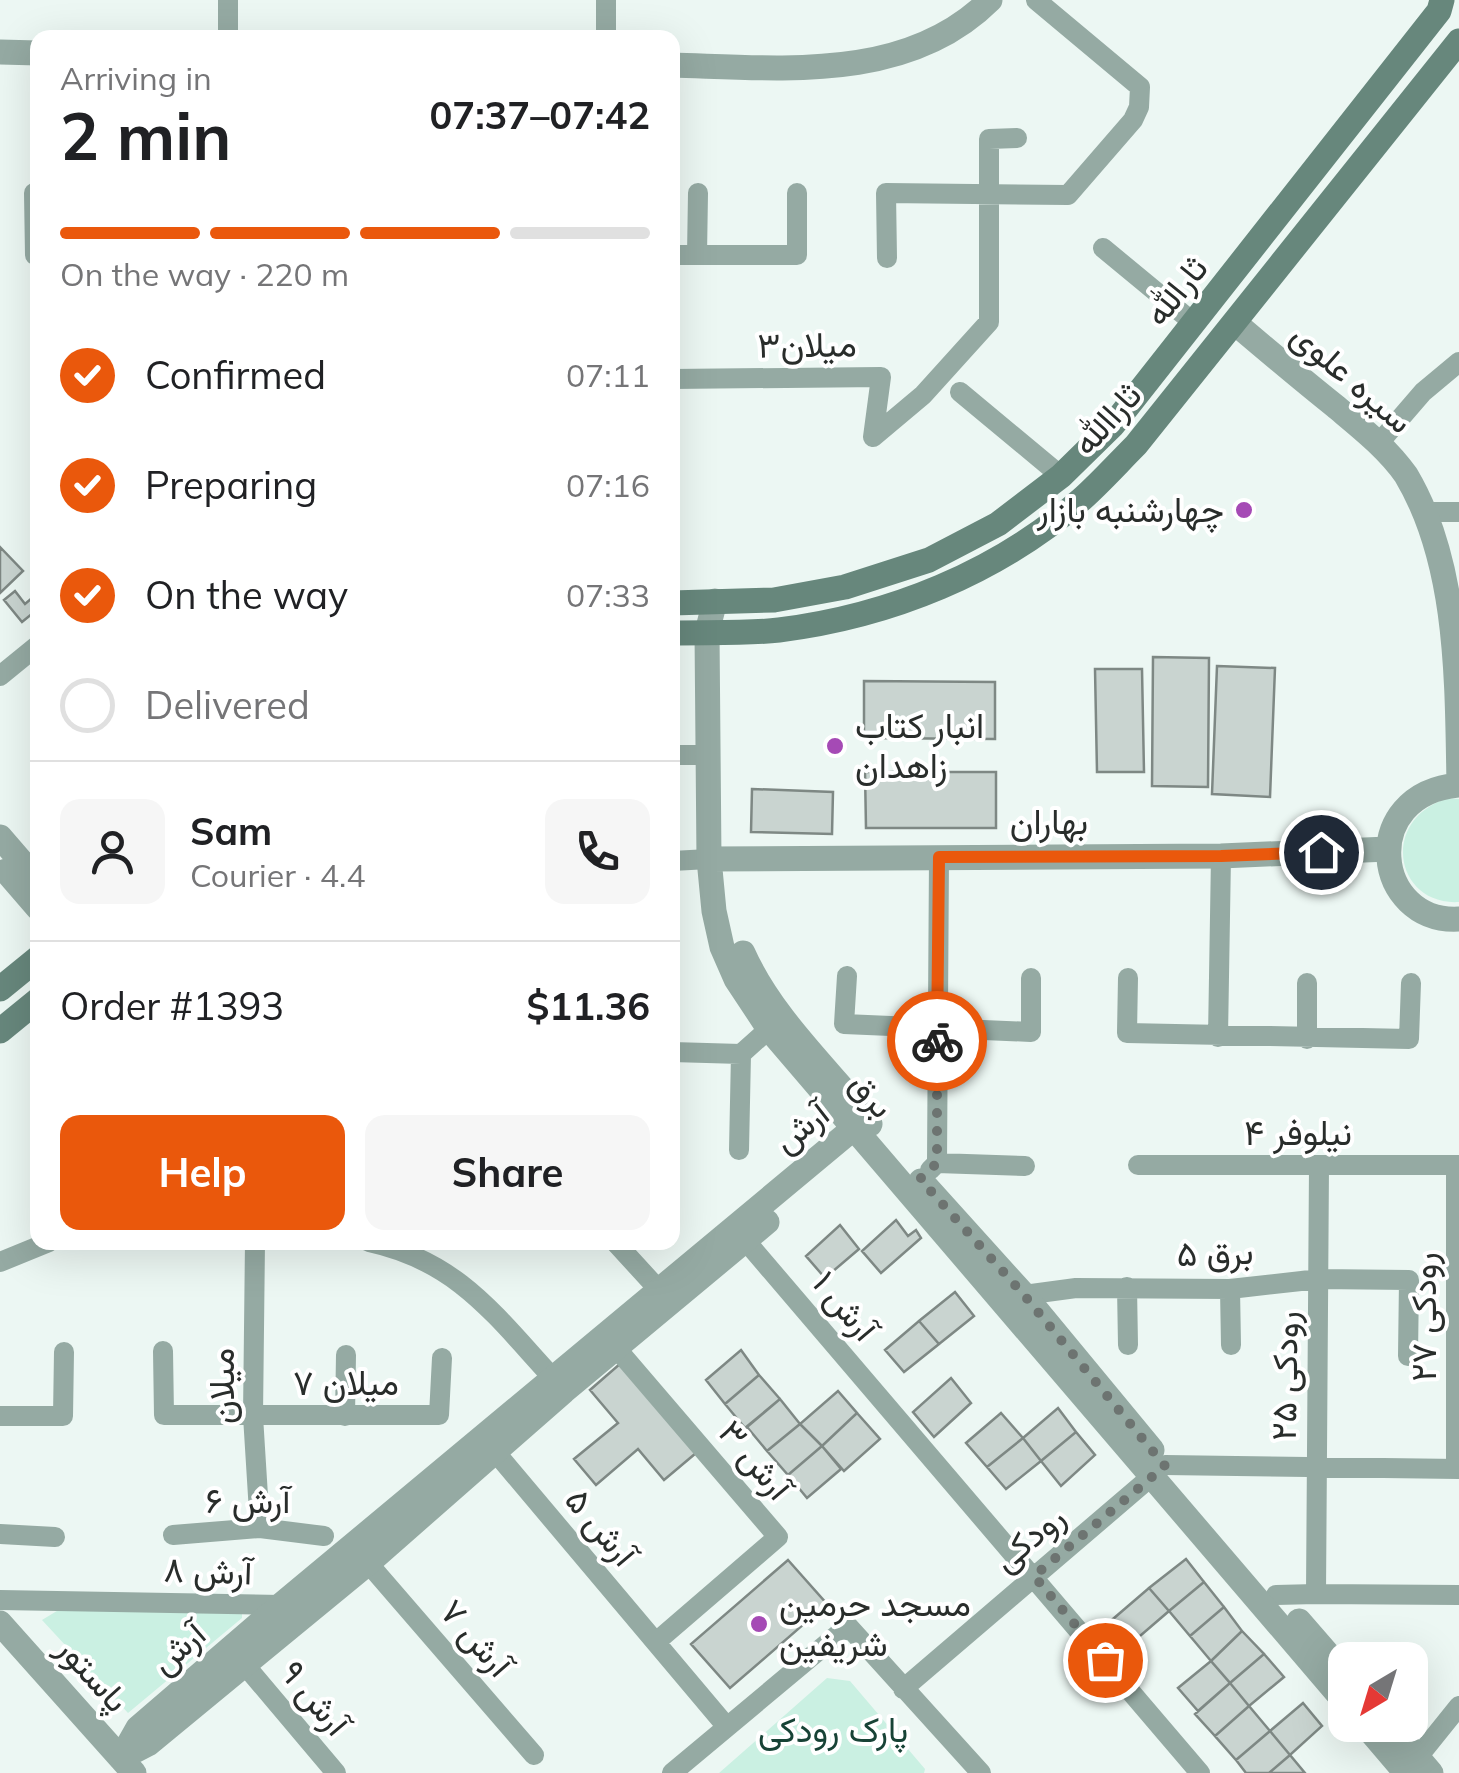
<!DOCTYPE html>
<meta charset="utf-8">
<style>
:root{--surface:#fff;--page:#f6f6f6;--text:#202124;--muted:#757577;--line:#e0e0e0;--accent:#ea580c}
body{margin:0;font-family:Mulish,Vazirmatn,sans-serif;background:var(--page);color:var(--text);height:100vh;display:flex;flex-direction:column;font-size:38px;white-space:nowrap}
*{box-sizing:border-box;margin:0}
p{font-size:32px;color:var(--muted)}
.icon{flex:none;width:55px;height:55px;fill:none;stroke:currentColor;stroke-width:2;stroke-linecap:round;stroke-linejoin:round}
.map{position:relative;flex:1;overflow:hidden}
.drawer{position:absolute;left:30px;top:30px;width:650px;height:1220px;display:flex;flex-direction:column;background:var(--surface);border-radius:20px;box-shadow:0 10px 40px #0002}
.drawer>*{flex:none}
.needle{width:65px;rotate:218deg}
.fabs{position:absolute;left:1328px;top:1642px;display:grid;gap:20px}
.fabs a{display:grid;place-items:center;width:100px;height:100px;border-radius:20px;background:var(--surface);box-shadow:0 10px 40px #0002;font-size:50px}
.pin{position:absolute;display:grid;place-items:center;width:85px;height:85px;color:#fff;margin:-42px;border:5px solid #fff;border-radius:50%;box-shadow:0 2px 10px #0007}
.courier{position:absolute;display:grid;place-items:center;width:100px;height:100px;margin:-50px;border:8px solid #ea580c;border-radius:50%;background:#fff;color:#222;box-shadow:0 2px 12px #0007}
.overview em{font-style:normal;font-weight:700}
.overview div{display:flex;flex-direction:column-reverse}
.overview{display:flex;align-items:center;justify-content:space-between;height:170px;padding:0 30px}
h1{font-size:65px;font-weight:700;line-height:75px}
.bar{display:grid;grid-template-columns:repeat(4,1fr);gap:15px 10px;align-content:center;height:120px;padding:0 30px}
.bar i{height:12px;border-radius:8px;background:var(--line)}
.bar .on{background:var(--accent)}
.bar p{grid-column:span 4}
.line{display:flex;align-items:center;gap:25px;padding:0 30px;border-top:2px solid var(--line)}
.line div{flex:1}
.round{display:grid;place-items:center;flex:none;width:105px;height:105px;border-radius:20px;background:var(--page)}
ol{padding:0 30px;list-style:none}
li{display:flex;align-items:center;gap:30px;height:110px}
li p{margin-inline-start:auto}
li .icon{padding:10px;border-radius:50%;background:var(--accent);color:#fff;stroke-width:4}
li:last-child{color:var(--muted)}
li i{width:55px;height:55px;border:5px solid var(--line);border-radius:50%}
.button{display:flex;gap:20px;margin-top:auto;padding:20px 30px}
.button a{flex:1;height:115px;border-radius:20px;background:var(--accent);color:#fff;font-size:40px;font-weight:700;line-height:115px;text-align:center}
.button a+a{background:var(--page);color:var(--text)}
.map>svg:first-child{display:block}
</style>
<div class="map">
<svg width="1459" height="1773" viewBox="0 0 1459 1773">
<rect width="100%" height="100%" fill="#ecf7f3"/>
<path fill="#caf0e2" d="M1449,798L1459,799V902C1394,906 1379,818 1449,798Z
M70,1603L242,1609V1618L128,1713L42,1620Z
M827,1678L850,1681L925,1769L924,1773H719Z"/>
<path fill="#c9d4d0" stroke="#7e8884" stroke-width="2.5" d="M0,547L23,571L0,593Z
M15,591L25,604L38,593V609L22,622L4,600Z
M1153,657L1209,658L1208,787L1152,786Z
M1217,666L1275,668L1270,797L1212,794Z
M1095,669H1142L1144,772H1097Z
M864,681L995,682V739L864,738Z
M865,772H996V828H866Z
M752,789L833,792L832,834L751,832Z
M896,1220L908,1236L916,1230L921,1238L881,1273L862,1251Z
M840,1225L859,1249L825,1278L806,1256Z
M955,1292L974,1316L939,1344L919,1321Z
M919,1321L939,1344L904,1372L885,1350Z
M741,1350L759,1375L725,1404L706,1380Z
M621,1363L696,1453L664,1480L638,1449L596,1485L574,1459L618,1423L590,1390Z
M759,1375L780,1399L745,1428L725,1404Z
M951,1378L971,1403L934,1437L913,1412Z
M838,1391L857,1413L822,1446L800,1424Z
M780,1399L800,1424L767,1451L747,1427Z
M1058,1408L1076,1432L1041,1461L1023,1438Z
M857,1413L880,1439L844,1471L822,1446Z
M1001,1413L1023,1438L987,1467L966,1443Z
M800,1424L822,1446L788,1475L767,1451Z
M1076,1432L1095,1455L1061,1486L1041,1461Z
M1023,1438L1041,1461L1006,1489L987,1467Z
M822,1446L841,1469L807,1498L788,1475Z
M1186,1559L1204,1582L1169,1611L1149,1588Z
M788,1560L827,1604L730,1688L691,1644Z
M1204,1582L1224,1607L1190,1636L1169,1611Z
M1149,1588L1169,1611L1133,1642L1113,1619Z
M1224,1607L1242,1631L1211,1661L1190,1636Z
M1242,1631L1264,1654L1230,1683L1211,1661Z
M1264,1654L1284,1677L1249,1706L1230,1683Z
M1211,1661L1230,1683L1198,1711L1178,1688Z
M1230,1683L1249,1706L1215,1736L1195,1714Z
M1303,1703L1322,1726L1290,1755L1270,1731Z
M1249,1706L1270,1731L1236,1760L1215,1736Z
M1270,1731L1290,1755L1269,1773H1246L1236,1760Z
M1290,1755L1305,1773H1269Z"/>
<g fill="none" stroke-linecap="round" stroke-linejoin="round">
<path stroke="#95aaa3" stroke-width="20" d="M228,0V38
M606,38V0
M34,193L35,255H38
M1103,248L1195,324
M672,255H797V193
M697,255L698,193
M887,258L886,193L1068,195L1133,120L1139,107L1140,87L1036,0
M672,379L881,377L873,437
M960,392L1061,476
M873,437L923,395L989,322V139L1017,138
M1379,443L1423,392L1459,362
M1430,512H1459
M0,676L38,645
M672,755H708
M672,861L709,859
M847,976L844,1024L1031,1032V978
M1128,978L1127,1033L1409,1039L1411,983
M1218,1037L1221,856
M1307,1039V983
M672,1052L741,1054
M739,1150L741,1054L769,1029
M937,1163L939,857
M1138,1165H1459
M1319,1166L1316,1594L1459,1595
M930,1170L937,1163L1025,1166
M745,1240L1200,1773
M255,1242L253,1416L260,1528
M369,1242C457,1261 494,1314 552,1377
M615,1242L658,1289
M0,1262L49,1242
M1127,1287L1128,1345
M1230,1289L1231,1345
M1024,1295L1076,1288L1230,1289L1319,1279L1409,1280L1408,1356
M617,1349L778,1537L656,1642
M163,1351L164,1415H439L442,1358
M0,1416H63L64,1352
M345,1416L346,1355
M497,1454L727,1727
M1165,1465L1459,1469
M1456,1469V1165
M0,1534L55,1537
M173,1535L260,1528L324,1536
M368,1563L534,1755
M1276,1595L1316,1594
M0,1600L281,1605
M244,1664L336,1773
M903,1689L1152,1476
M1418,1757L1459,1706
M672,1773L848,1626L981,1773"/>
<path stroke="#95aaa3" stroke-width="25" d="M0,52L38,53
M672,65C780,68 907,83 990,0
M1235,323C1268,351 1301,379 1335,406C1360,427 1387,448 1406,475C1459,564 1457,681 1459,785
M715,601L707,632L709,859L714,911L722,947L736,979L769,1029L1345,1702
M1459,785C1357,794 1374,924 1459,919
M0,837L38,881
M709,859L1221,856L1388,849
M6,871L38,908
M743,953C770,1014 824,1065 866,1116
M921,1181L1024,1295L1152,1450
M1299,1621L1345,1674
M0,1623L134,1773
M1365,1725L1406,1773
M1390,1725L1431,1773
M121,1758L138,1728L281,1605L854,1128L870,1124
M121,1758L148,1744L368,1563L564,1391L767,1222"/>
<path stroke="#67877c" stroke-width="25" d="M672,603L774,600L845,587L929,560L998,524L1061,476L1113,425L1439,11L1442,0
M672,633C708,632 744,634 779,630C890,616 997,573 1082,499C1101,482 1118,463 1136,445L1459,41
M0,989L38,958
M0,1031L38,1000"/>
</g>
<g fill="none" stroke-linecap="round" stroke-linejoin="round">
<path stroke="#6d7471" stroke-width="10" stroke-dasharray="0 18" d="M937,1041V1163L920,1179L1024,1295L1165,1466L1034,1576L1105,1660"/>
<path stroke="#ea580c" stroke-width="12" d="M937,1041L939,857L1221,856L1321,852"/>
</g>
<g fill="#a54ab5" stroke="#fff" stroke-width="4">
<circle cx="1244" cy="510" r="10"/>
<circle cx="835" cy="746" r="10"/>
<circle cx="759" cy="1624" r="10"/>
</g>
<g text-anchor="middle" stroke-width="8" stroke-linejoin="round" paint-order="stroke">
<g font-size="35" fill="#292d2b" stroke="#fff">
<text transform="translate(1176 291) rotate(-51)" y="12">ثارالله</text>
<text transform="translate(807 345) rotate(-1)" y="12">میلان۳</text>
<text transform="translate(1352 378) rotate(41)" y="12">سیره علوی</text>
<text transform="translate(1107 419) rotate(-48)" y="12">ثاراالله</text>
<text x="1049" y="834">بهاران</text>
<text transform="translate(872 1095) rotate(49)" y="12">برق</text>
<text transform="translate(801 1127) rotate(-38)" y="12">آرش</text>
<text x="1298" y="1145">نیلوفر ۴</text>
<text transform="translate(1215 1253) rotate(-2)" y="12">برق ۵</text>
<text transform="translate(845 1306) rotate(50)" y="12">آرش ۱</text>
<text transform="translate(1424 1317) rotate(-90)" y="12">رودکی ۲۷</text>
<text transform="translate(1285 1376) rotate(-89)" y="12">رودکی ۲۵</text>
<text x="346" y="1395">میلان ۷</text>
<text transform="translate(222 1386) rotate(-90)" y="12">میلان</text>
<text transform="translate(755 1460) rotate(50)" y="12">آرش ۳</text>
<text x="248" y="1513">آرش ۶</text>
<text transform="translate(601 1527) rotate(50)" y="12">آرش ۵</text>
<text transform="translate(1029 1538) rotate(-40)" y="12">رودکی</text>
<text transform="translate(208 1571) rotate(2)" y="12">آرش ۸</text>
<text transform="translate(476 1638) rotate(49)" y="12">آرش ۷</text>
<text transform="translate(178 1648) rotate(-41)" y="12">آرش</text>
<text transform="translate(93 1674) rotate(48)" y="12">پاستور</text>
<text transform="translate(315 1698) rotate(50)" y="12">آرش ۹</text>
</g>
<g font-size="35" fill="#292d2b" stroke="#fff" text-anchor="start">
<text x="1224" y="522" text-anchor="end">چهارشنبه بازار</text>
<text x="855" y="738">انبار کتاب<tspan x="855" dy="40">زاهدان</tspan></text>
<text x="779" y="1616">مسجد حرمین<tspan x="779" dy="40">شریفین</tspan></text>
</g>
<g font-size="35" fill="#174336" stroke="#fff">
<text x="833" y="1742">پارک رودکی</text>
</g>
</g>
</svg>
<div class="fabs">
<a><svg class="needle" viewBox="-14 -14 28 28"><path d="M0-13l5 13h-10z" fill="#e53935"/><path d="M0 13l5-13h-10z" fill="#757577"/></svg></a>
</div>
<div class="pin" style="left:1105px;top:1660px;background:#ea580c"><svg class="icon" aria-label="bag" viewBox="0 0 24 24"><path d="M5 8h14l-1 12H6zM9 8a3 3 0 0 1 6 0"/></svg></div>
<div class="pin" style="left:1321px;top:852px;background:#1f2937"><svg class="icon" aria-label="home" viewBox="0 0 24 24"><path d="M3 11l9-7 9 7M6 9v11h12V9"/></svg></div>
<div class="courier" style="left:937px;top:1041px"><svg class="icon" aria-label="bike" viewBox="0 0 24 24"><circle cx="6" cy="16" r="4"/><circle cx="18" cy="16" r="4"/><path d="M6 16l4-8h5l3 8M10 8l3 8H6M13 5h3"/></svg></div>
<section class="drawer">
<div class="overview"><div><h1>2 min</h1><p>Arriving in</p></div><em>07:37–07:42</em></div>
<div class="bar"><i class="on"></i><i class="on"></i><i class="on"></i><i></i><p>On the way · 220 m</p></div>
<ol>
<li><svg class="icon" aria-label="check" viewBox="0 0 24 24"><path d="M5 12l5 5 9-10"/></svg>Confirmed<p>07:11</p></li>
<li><svg class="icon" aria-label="check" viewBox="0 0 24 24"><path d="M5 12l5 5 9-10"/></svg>Preparing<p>07:16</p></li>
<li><svg class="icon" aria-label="check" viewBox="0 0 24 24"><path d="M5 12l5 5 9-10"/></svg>On the way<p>07:33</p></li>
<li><i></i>Delivered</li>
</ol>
<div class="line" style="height:180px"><a class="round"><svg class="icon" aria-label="person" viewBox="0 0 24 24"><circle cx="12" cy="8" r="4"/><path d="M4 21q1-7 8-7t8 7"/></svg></a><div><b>Sam</b><p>Courier · 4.4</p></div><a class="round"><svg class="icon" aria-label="phone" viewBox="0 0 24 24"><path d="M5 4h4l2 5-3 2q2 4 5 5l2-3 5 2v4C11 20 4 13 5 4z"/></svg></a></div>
<div class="line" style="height:130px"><div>Order #1393</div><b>$11.36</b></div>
<div class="button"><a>Help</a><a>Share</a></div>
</section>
</div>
